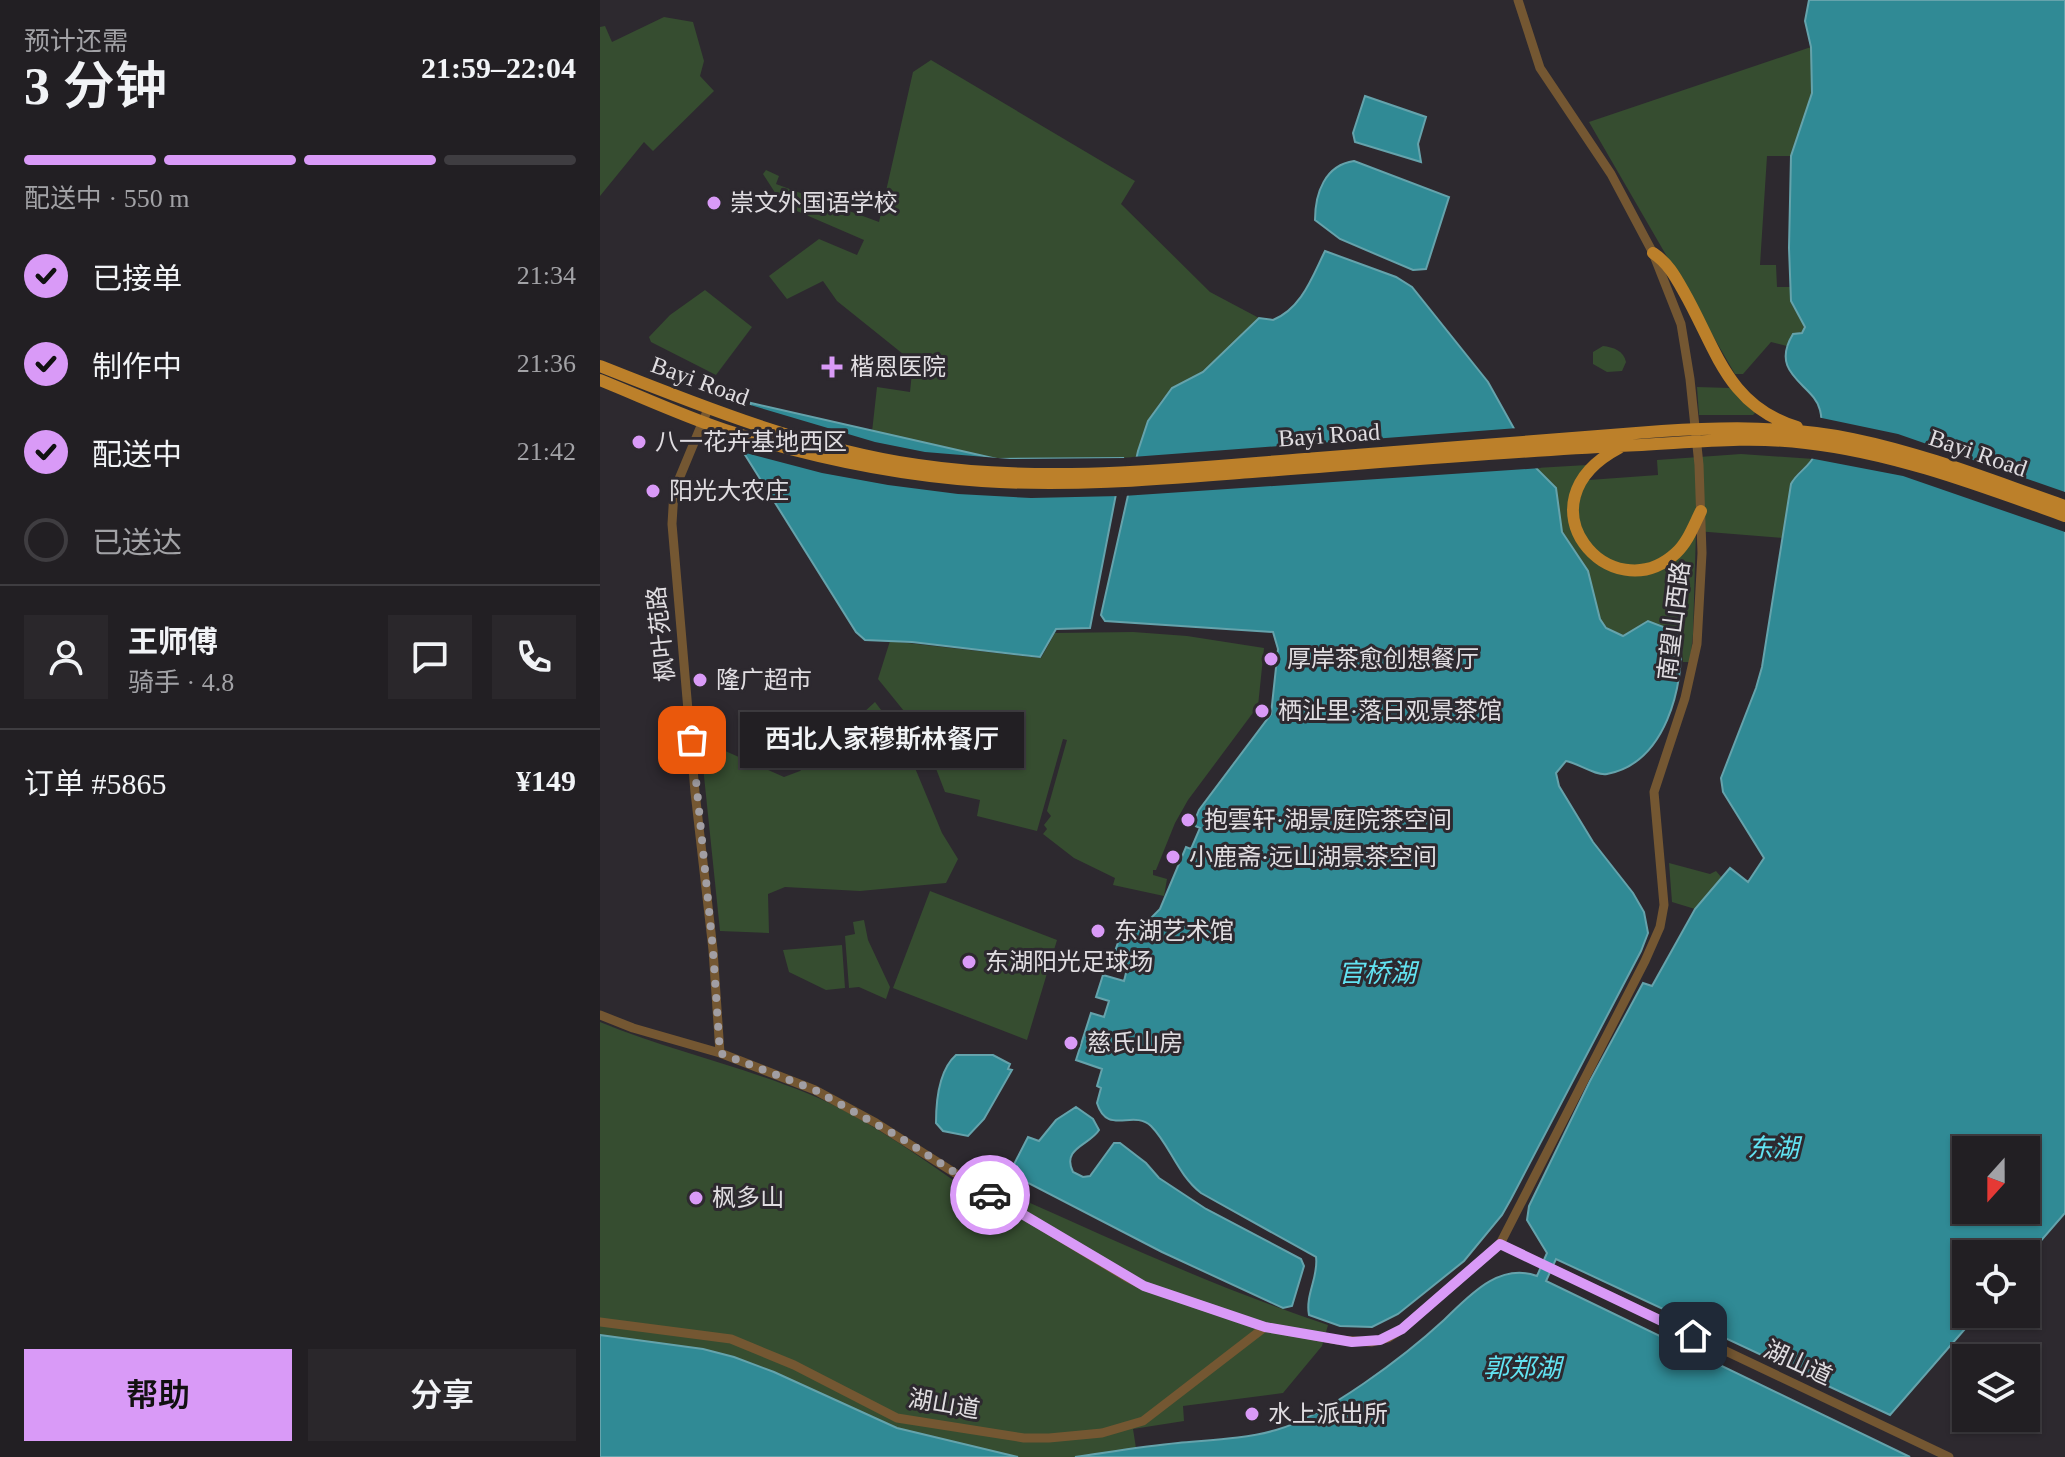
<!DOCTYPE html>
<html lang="zh">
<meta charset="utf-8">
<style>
:root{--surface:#221f23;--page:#2a272b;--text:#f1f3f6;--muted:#a2a2a6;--line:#3f3d41;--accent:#d99af7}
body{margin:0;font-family:"Times New Roman","Noto Sans SC",serif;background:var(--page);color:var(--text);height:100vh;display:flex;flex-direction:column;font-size:30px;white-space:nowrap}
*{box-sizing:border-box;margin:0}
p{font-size:26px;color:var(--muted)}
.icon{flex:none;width:44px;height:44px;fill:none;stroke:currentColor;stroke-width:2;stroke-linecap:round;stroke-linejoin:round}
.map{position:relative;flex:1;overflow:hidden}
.drawer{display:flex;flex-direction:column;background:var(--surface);width:600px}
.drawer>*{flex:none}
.needle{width:52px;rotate:201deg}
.tools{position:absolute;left:1352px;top:1136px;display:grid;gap:16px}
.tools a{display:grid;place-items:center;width:88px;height:88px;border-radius:0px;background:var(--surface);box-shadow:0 2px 6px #0004,0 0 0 2px var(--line);font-size:40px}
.pin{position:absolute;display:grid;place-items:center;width:68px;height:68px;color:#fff;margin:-34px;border-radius:16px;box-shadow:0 4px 12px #0006}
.courier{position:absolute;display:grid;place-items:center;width:80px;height:80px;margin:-40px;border:6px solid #d99af7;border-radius:50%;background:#fff;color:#222;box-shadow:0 2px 10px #0007}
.bubble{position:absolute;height:56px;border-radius:0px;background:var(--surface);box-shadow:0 2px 6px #0004,0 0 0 2px var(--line);font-size:26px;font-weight:600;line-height:56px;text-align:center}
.headline em{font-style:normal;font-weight:600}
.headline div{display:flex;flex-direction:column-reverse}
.headline{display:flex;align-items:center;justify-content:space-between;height:136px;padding:0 24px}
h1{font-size:52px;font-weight:600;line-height:60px}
.bar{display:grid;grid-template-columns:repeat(4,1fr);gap:12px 8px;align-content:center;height:96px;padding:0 24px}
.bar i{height:10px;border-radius:6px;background:var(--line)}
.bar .current{background:var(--accent)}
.bar p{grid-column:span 4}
.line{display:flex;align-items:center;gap:20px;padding:0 24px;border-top:2px solid var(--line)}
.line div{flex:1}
.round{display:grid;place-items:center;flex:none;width:84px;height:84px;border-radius:0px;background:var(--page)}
ol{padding:0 24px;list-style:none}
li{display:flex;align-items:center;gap:24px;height:88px}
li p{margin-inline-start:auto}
li .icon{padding:8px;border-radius:50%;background:var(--accent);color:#111;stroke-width:4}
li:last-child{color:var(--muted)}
li i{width:44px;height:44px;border:4px solid var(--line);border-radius:50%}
.primary-button{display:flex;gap:16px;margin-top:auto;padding:16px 24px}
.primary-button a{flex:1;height:92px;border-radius:0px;background:var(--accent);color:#111;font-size:32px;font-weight:600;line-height:92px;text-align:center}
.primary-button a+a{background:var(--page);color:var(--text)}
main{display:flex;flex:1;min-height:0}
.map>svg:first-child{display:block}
</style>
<main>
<section class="drawer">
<div class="headline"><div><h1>3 分钟</h1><p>预计还需</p></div><em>21:59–22:04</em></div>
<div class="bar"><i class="current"></i><i class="current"></i><i class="current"></i><i></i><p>配送中 · 550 m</p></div>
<ol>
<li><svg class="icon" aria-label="check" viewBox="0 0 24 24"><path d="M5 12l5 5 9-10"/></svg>已接单<p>21:34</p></li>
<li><svg class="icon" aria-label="check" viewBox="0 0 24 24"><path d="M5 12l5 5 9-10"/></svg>制作中<p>21:36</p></li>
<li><svg class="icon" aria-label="check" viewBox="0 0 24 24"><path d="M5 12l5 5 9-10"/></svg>配送中<p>21:42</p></li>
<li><i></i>已送达</li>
</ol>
<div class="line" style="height:144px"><a class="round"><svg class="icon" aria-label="person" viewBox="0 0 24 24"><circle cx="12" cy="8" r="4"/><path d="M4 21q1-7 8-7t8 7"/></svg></a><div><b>王师傅</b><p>骑手 · 4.8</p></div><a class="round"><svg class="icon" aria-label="chat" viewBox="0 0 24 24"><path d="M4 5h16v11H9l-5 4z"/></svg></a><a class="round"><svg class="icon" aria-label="phone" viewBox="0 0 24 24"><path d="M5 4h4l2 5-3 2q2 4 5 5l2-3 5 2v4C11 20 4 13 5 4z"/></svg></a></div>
<div class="line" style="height:104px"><div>订单 #5865</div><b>¥149</b></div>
<div class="primary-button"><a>帮助</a><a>分享</a></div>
</section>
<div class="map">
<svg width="1465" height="1457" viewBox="0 0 1465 1457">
<rect width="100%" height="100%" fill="#2d292f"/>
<path fill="#364d30" d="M64,17L93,22L104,61L100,76L114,91L53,151L44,142L0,196V27L5,26L12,42Z
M1211,47L1212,93L1191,156H1167L1160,265H1176L1177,287H1190C1191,294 1190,302 1194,308C1199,318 1206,320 1203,332L1193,334L1187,346L1171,342L1143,374H1135L989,122Z
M331,60L535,181L521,204L610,292L659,318L603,372L572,388L561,401L548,421L536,457L502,459H397L272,432L277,387L310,392L313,362L237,301L223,281L187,299L169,276L219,239L257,255L264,240L183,205L163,174L166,170L179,176L176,184L279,222L313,72Z
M105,290L152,327L116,375L51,342L49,337L70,315Z
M1003,346C1013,347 1024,351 1026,362L1022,371L1007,372L993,364V352Z
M1097,387L1130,388L1155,413L1153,415H1099Z
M1141,454L1214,459L1199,472L1191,484L1183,538L1096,531L1093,634L1090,662H1083L1081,636L1078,633L1048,621L1023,636L1006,628L1000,619L992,585L983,562L962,532L952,483L936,468L987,465L989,480L1058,475L1057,460Z
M533,632L587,636L664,648L658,706L588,800L575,823L556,870H553V875L567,879L564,896L513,885L515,878L474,858L443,834L447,829L444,825L451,816L447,811L467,740L463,739L437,831L377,816L380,800L345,792L315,714L308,716L278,679L290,641L441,658L455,633Z
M275,702L303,739L342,833L358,859L346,883L260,891L185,887L168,894L169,933L120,931L101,747L114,746L184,777L200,771Z
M1069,863L1110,874L1116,871L1122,878L1095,909L1072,902Z
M330,891L457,940L427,1040L293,988Z
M264,920L268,940L290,987L286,999L259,987L249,988L245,936L255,934L253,922Z
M242,945L245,988L226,990L189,972L183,950Z
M0,1022C68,1050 141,1066 209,1094C272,1120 326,1162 382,1200L392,1186C503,1235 613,1287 728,1325L722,1346L683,1393L583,1406L584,1421L533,1429L536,1448L475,1457H418L297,1428L174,1372L134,1357L103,1349L0,1335Z"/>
<path fill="#308a95" stroke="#65a3ac" stroke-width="2" fill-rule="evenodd" d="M1209,0H1465V1213L1426,1258V1254H1366V1314H1378L1290,1415L956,1259L946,1281L1310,1457H475C510,1452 544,1446 578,1443C611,1440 645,1439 676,1430C726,1416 805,1356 844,1320C869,1296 899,1262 937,1276L947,1253L927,1220L929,1206L990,1081L1043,983L1052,986L1095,909L1130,868L1148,882L1164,858L1123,792L1121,778L1156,688L1162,667L1191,484C1197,472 1211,466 1215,454C1219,442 1224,424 1220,410C1214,384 1168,375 1193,334L1202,333L1205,327L1191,301L1189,248L1191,156L1212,93L1211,47L1205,21ZM1366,1150H1426V1210H1366Z
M765,96L826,117L818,144L821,162L755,142L753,133Z
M754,161L849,197L826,269L813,270L740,239L715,220C715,193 725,165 754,161Z
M725,251L796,277L812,287L888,382L936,468L956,488L962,532L988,571L1000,619L1006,628L1023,636L1048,621L1079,633L1081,636C1084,686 1066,763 1007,774C995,776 978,763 966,761L956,773L959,786L993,842L1033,893L1044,912L1048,933L1041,951L911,1199L902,1215L864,1261L798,1314L772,1327L740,1326L709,1315C705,1295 719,1276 716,1257L601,1193C577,1174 570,1145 551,1126C533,1109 507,1136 497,1103L501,1088L497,1086L502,1069L476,1060L491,1013L504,1017L509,1001L496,997L503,975L524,981L528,965L512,960L524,925L543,931L545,924L560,909L586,847L591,849L600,828L593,825L599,810L671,714L678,649L673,632L505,621L501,615L538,451L548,421L572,388L603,372L659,318L673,320C702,308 712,277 725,251Z
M151,403L397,459L523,458L490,628L456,629L440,657L312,642L265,640L256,632L142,450Z
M356,1055H393L410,1064L408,1069L412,1070L384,1119L368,1136L343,1131L336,1123C336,1102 339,1070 356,1055Z
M476,1107L493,1119L499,1130C490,1145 461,1148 473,1172L483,1177L490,1176L514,1143H520L546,1163L559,1178L606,1209L701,1259L704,1266L692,1306L683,1308L562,1252L413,1175L410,1172L428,1137L439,1141L456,1120Z
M0,1335L103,1349L134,1357L174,1372L297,1428L418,1457H0Z"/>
<path fill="#2d292f" d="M147,404L275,442L325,452L410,459L527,458L520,496L431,498L358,494L288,485L222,473L138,451Z
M1217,417L1298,434L1465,492V532L1303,476L1209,458L1213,450Z
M918,428L941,468L523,496L532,457Z"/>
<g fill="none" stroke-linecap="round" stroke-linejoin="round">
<path stroke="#745732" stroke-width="9" d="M108,409L74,491L72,524L95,792L113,950L120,1053
M0,1015L33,1028L120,1053L215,1090L276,1123L369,1182L526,1277L544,1286L665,1327L738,1340L772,1342L788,1338L802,1329L900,1244L1045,961L1060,927L1064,905L1054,792L1085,698L1097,644L1102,553L1099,465L1090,379L1081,324L1053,253L1011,174L940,68L918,0
M900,1244L1349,1457
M0,1322L131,1339L194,1365L297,1418L424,1438H449L502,1433L543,1421L665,1327"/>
<path stroke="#bc802a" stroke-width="12" d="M1053,253C1068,263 1075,276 1084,292C1116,348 1127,406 1197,427
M0,366C103,407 208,449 318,465C445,484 578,469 705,459C824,449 943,441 1062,431C1125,427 1191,426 1253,439C1326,454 1395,482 1465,506
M0,380C42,397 83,416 125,430C209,457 295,475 382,481C473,487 562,479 652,472C774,463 896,452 1019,446C1081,444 1143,435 1206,443C1295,453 1381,486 1465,516
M1019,448C915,503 1011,613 1076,553C1088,542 1094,525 1101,511"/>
</g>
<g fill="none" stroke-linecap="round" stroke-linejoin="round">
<path stroke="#a19ea3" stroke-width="8" stroke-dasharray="0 14.4" d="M92,740L113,950L120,1053L215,1090L301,1138L390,1195"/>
<path stroke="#d99af7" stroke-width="10" d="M390,1195L544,1286L665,1327L752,1342L780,1340L802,1329L900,1244L1093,1336"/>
</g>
<g fill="#d99af7" stroke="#2d292f" stroke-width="3">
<circle cx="114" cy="203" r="8"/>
<path d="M228 355h8v8h8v8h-8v8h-8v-8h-8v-8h8z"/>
<circle cx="39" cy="442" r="8"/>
<circle cx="53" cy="491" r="8"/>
<circle cx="671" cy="659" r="8"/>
<circle cx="100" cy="680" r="8"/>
<circle cx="662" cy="711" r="8"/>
<circle cx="588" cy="820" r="8"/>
<circle cx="573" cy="857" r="8"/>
<circle cx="498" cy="931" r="8"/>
<circle cx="369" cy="962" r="8"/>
<circle cx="471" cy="1043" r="8"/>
<circle cx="96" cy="1198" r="8"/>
<circle cx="652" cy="1414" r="8"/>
</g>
<g text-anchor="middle" stroke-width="6" stroke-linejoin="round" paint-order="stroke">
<g font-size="24" fill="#e0dde1" stroke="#2d292f" text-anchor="start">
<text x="130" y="211">崇文外国语学校</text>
<text x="250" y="375">楷恩医院</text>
<text x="55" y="450">八一花卉基地西区</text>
<text x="69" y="499">阳光大农庄</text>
<text x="687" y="667">厚岸茶愈创想餐厅</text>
<text x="116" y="688">隆广超市</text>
<text x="678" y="719">栖沚里·落日观景茶馆</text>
<text x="604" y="828">抱雲轩·湖景庭院茶空间</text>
<text x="589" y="865">小鹿斋·远山湖景茶空间</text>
<text x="514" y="939">东湖艺术馆</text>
<text x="385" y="970">东湖阳光足球场</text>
<text x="487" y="1051">慈氏山房</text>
<text x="112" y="1206">枫多山</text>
<text x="668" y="1422">水上派出所</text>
</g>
<g font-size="24" fill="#e0dde1" stroke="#2d292f">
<text transform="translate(100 381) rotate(20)" y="8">Bayi Road</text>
<text transform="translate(729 435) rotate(-4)" y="8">Bayi Road</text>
<text transform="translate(1378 453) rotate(19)" y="8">Bayi Road</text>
<text transform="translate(1074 621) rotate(-83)" y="8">南望山西路</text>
<text transform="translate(61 634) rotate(-96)" y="8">枫叶苑路</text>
<text transform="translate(1198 1363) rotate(25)" y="8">湖山道</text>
<text transform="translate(344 1404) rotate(10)" y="8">湖山道</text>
</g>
<g font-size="26" font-style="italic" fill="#62e3f2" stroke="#2d292f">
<text x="777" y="982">官桥湖</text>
<text x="1173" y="1157">东湖</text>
<text x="922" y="1377">郭郑湖</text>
</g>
</g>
</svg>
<div class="tools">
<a><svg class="needle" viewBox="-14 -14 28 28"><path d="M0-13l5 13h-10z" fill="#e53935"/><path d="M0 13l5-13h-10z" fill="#a2a2a6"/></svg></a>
<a><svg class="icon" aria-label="locate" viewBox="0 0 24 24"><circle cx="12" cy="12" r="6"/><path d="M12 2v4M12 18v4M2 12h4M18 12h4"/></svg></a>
<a><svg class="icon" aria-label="layers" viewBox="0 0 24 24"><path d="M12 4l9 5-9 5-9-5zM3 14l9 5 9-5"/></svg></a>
</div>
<div class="pin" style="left:92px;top:740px;background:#ea580c"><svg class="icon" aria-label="bag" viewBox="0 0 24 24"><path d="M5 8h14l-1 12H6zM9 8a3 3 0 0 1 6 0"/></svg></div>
<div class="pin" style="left:1093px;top:1336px;background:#1f2937"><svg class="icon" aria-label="home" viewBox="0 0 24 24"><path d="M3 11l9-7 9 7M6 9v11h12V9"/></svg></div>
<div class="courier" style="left:390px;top:1195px"><svg class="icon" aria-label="car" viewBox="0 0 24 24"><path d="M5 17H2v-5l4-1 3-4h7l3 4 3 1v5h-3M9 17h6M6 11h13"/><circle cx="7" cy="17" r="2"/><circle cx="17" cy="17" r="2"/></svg></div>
<div class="bubble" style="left:140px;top:712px;width:284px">西北人家穆斯林餐厅</div>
</div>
</main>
